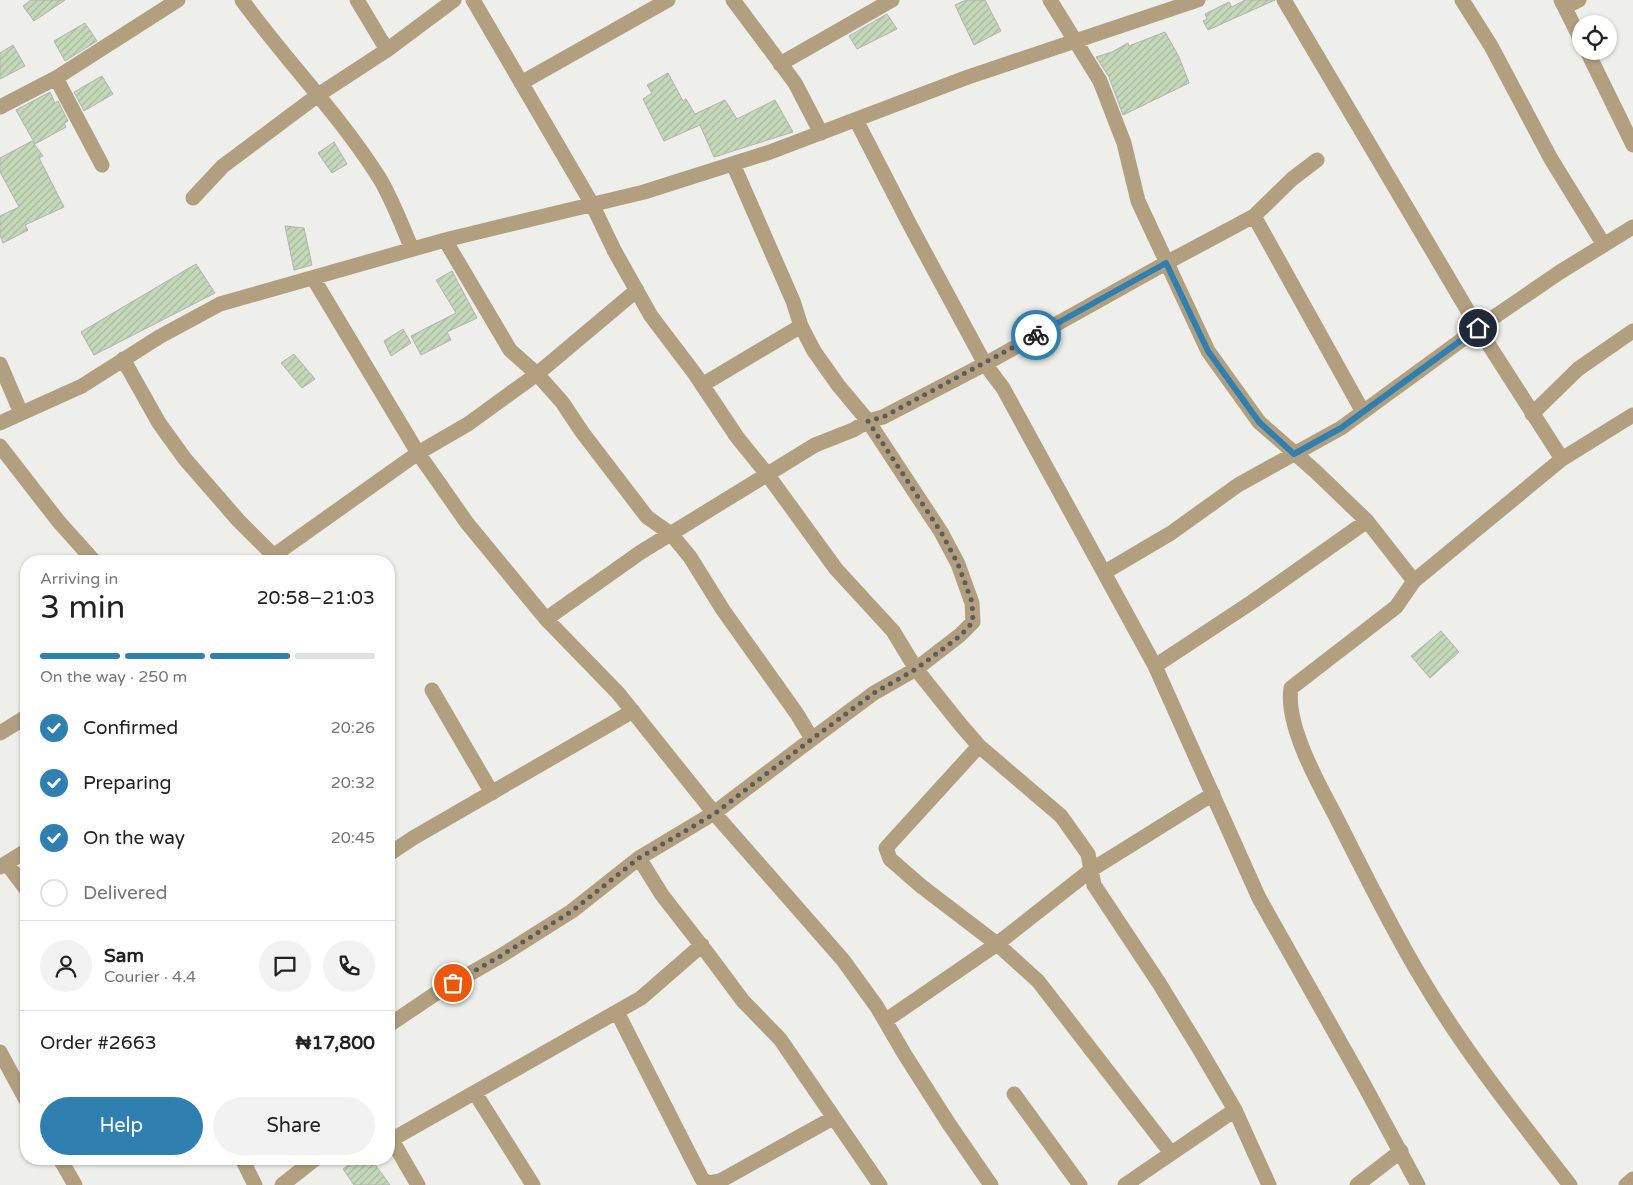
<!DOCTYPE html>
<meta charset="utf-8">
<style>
:root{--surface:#fff;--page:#f2f2f2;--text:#222;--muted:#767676;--line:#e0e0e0;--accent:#2f80b1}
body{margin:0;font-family:"Varela Round",sans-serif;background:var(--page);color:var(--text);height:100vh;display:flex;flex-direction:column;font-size:19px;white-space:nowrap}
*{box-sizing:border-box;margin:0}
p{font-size:16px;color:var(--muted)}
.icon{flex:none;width:28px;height:28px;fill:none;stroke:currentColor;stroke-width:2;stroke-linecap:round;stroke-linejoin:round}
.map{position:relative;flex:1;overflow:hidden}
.drawer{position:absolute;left:20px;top:555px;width:375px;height:610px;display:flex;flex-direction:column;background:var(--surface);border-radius:20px;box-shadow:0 1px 4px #0004}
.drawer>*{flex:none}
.tools{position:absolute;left:1572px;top:15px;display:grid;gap:10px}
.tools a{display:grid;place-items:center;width:45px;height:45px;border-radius:50%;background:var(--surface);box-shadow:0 1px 4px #0004;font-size:25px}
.pin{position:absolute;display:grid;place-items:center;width:42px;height:42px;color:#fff;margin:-21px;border:2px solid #fff;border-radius:50%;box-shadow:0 1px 5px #0007}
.courier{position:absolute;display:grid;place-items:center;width:50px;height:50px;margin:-25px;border:4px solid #2f80b1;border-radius:50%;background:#fff;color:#222;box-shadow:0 1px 6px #0007}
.overview em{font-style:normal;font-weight:600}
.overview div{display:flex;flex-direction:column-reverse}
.overview{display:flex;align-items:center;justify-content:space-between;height:85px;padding:0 20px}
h1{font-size:32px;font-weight:600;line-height:38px}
.bar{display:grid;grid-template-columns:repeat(4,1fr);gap:8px 5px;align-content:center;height:60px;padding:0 20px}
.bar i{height:6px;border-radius:4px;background:var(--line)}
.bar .on{background:var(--accent)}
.bar p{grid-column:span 4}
.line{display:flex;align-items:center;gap:12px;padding:0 20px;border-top:1px solid var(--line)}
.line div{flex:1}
.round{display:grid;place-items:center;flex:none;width:52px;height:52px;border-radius:26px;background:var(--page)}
ol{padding:0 20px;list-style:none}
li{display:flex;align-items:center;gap:15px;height:55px}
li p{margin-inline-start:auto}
li .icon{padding:5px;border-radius:50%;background:var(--accent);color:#fff;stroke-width:4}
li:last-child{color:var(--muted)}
li i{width:28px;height:28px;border:2px solid var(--line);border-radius:50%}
.primary-button{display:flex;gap:10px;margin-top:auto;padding:10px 20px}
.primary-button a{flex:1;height:58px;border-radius:30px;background:var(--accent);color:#fff;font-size:20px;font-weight:600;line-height:58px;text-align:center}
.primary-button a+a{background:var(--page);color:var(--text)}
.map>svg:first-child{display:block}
</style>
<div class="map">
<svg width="1633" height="1185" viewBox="0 0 1633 1185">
<defs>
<pattern id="building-hatch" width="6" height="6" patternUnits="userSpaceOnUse" patternTransform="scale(1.25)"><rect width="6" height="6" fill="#c4d8b9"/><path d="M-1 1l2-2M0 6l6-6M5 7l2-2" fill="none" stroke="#a7b89e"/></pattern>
</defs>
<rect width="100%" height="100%" fill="#eeeeeb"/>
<path fill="url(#building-hatch)" stroke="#b2b3b1" d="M31,0H65L34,21L23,6Z
M966,0H985L1001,31L974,45L955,5Z
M1245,0H1275L1208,30L1203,21L1207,19L1205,14L1229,2L1232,7Z
M887,14L897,29L857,49L849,36Z
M85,23L97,41L65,61L54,41Z
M1165,32L1179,57L1189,83L1123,115L1109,77L1096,57L1112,52L1128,43L1129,46Z
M13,45L25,66L0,79V53Z
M668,73L683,101L686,99L695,114L725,100L737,119L775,100L793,132L714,157L700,125L664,141L643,99L652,93L647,85Z
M102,76L113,94L84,111L74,92Z
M50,92L55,103L58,101L68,121L64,123L66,127L35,144L16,110Z
M32,141L43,156L39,158L64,207L25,225L28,230L3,243L0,235V216L19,207L0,172V158Z
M334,142L347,164L332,173L318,153Z
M285,226L304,228L312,265L294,270Z
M196,264L215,293L94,355L81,332Z
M452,271L477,318L447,332L451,340L421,355L411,336L456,313L436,280Z
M403,329L411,343L391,356L384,341Z
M294,354L315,379L302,388L281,363Z
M1441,631L1459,652L1430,678L1411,656Z
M357,1159H371L390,1185H354L343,1169Z"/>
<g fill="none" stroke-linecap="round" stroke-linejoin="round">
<path stroke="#b19f7f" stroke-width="15" d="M242,0C286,61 340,115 380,179C393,201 402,226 412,249
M357,0L387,50
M473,0L592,204L614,250L651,316L695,374L737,437L767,474L836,569L893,631L916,669L960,724L979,746L1061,816L1088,854L1094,885L1159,983L1200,1050L1235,1110L1269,1185
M733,0L795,83L821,133
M1050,0L1100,81L1124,143L1138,201L1208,351L1259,422L1315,471L1367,521L1414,581
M1284,0L1478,328L1562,459
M1462,0L1491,46L1551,159L1604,245
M1561,0L1581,40
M1565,7L1579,0
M1587,51L1633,145
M780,64L892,0
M56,78L102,165
M521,83L668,0
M0,107L56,78L178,0
M856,120L911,227L985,364L1003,388L1155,666L1259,898L1362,1081L1418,1185
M193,198L223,166L318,95L387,50L454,0
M1254,216L1363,412
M445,240L510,350L537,374L562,402L582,432L647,517L671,534L690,557L723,610L797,714L812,739
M313,278L418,453L467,523L546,619L618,693L714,813L843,960L877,1007L905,1055L949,1124L991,1185
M123,359L159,423L185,459L238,520L279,561
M0,364L21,413
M702,385L801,326
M1532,414L1578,369L1633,331
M0,423L82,386L159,337L220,304L445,240L644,192L770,152L968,77L1198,0
M0,446L59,522L94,561
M266,561L418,453L468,424L537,374L637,290
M1105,572L1171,533L1238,485L1341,428L1478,328L1560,272L1633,227
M546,619L641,552L815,445L853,430L868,421L883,417L985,364L1166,263L1254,216L1292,179L1317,160
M1155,666L1252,602L1367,521
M432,690L492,793
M0,733L26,717
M979,746L886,848L890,859L921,886L997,944L1038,981L1171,1153
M389,854L413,838L633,711
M639,858L662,895L708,954L743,1001L780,1039L880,1185
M7,864L26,889
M0,867L26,851
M617,1012L702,1179L708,1183L720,1181L833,1118
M885,1021L997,944L1091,870L1213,794
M389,1025L438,992L499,957L572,911L639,858L714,813L812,739L874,693L916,669L960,635L973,622L972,603L958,564L941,532L868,421L838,385L814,351L801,326L793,301L733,164
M0,1052L26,1100
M475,1093L533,1185
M1014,1094L1080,1185
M389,1135L418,1185
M391,1140L641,998L702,945
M60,1159L75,1185
M242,1159L255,1185
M282,1185L315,1159
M1125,1185L1235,1110
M1357,1185L1401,1151
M1570,1185C1518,1118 1465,1052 1422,979C1390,926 1363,870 1335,815C1318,783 1285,724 1291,688L1396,607L1414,581L1562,459L1633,415
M1626,1185L1633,1179"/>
</g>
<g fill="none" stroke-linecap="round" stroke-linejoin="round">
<path stroke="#5d5d5b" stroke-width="5" stroke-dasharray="0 9" d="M453,983L499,957L572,911L639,858L714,814L812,739L874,693L916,669L960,636L973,622L972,602L958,564L941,532L868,421L883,417L1036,335"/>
<path stroke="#2f80b1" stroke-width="6" d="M1036,335L1166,263L1208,351L1259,422L1294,454L1341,428L1478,328"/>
</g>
</svg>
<div class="tools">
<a><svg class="icon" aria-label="locate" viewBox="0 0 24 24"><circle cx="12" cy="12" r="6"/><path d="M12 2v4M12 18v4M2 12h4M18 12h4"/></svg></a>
</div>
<div class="pin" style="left:453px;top:983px;background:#ea580c"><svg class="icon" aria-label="bag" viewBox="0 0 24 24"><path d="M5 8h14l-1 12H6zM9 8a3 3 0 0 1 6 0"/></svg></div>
<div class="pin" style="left:1478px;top:328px;background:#1f2937"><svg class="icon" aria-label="home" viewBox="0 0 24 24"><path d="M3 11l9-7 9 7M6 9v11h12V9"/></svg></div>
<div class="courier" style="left:1036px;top:335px"><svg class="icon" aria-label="bike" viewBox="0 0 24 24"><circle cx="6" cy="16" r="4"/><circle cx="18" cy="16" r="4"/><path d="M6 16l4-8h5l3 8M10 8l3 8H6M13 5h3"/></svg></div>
<section class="drawer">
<div class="overview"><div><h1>3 min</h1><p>Arriving in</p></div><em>20:58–21:03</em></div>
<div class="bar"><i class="on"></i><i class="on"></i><i class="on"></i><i></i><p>On the way · 250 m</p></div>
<ol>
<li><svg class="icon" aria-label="check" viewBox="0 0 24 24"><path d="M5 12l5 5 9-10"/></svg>Confirmed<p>20:26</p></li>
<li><svg class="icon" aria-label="check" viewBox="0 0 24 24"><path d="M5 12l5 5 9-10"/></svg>Preparing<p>20:32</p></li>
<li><svg class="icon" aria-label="check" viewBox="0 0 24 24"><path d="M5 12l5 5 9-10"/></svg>On the way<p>20:45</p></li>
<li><i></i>Delivered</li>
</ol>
<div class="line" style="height:90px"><a class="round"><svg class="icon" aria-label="person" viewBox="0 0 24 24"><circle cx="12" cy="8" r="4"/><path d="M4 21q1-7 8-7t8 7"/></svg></a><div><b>Sam</b><p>Courier · 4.4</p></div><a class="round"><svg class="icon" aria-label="chat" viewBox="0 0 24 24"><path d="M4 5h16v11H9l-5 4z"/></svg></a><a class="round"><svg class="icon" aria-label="phone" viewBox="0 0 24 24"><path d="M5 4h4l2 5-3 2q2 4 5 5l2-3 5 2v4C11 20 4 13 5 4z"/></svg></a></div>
<div class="line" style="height:65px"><div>Order #2663</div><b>₦17,800</b></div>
<div class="primary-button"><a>Help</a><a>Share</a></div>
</section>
</div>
